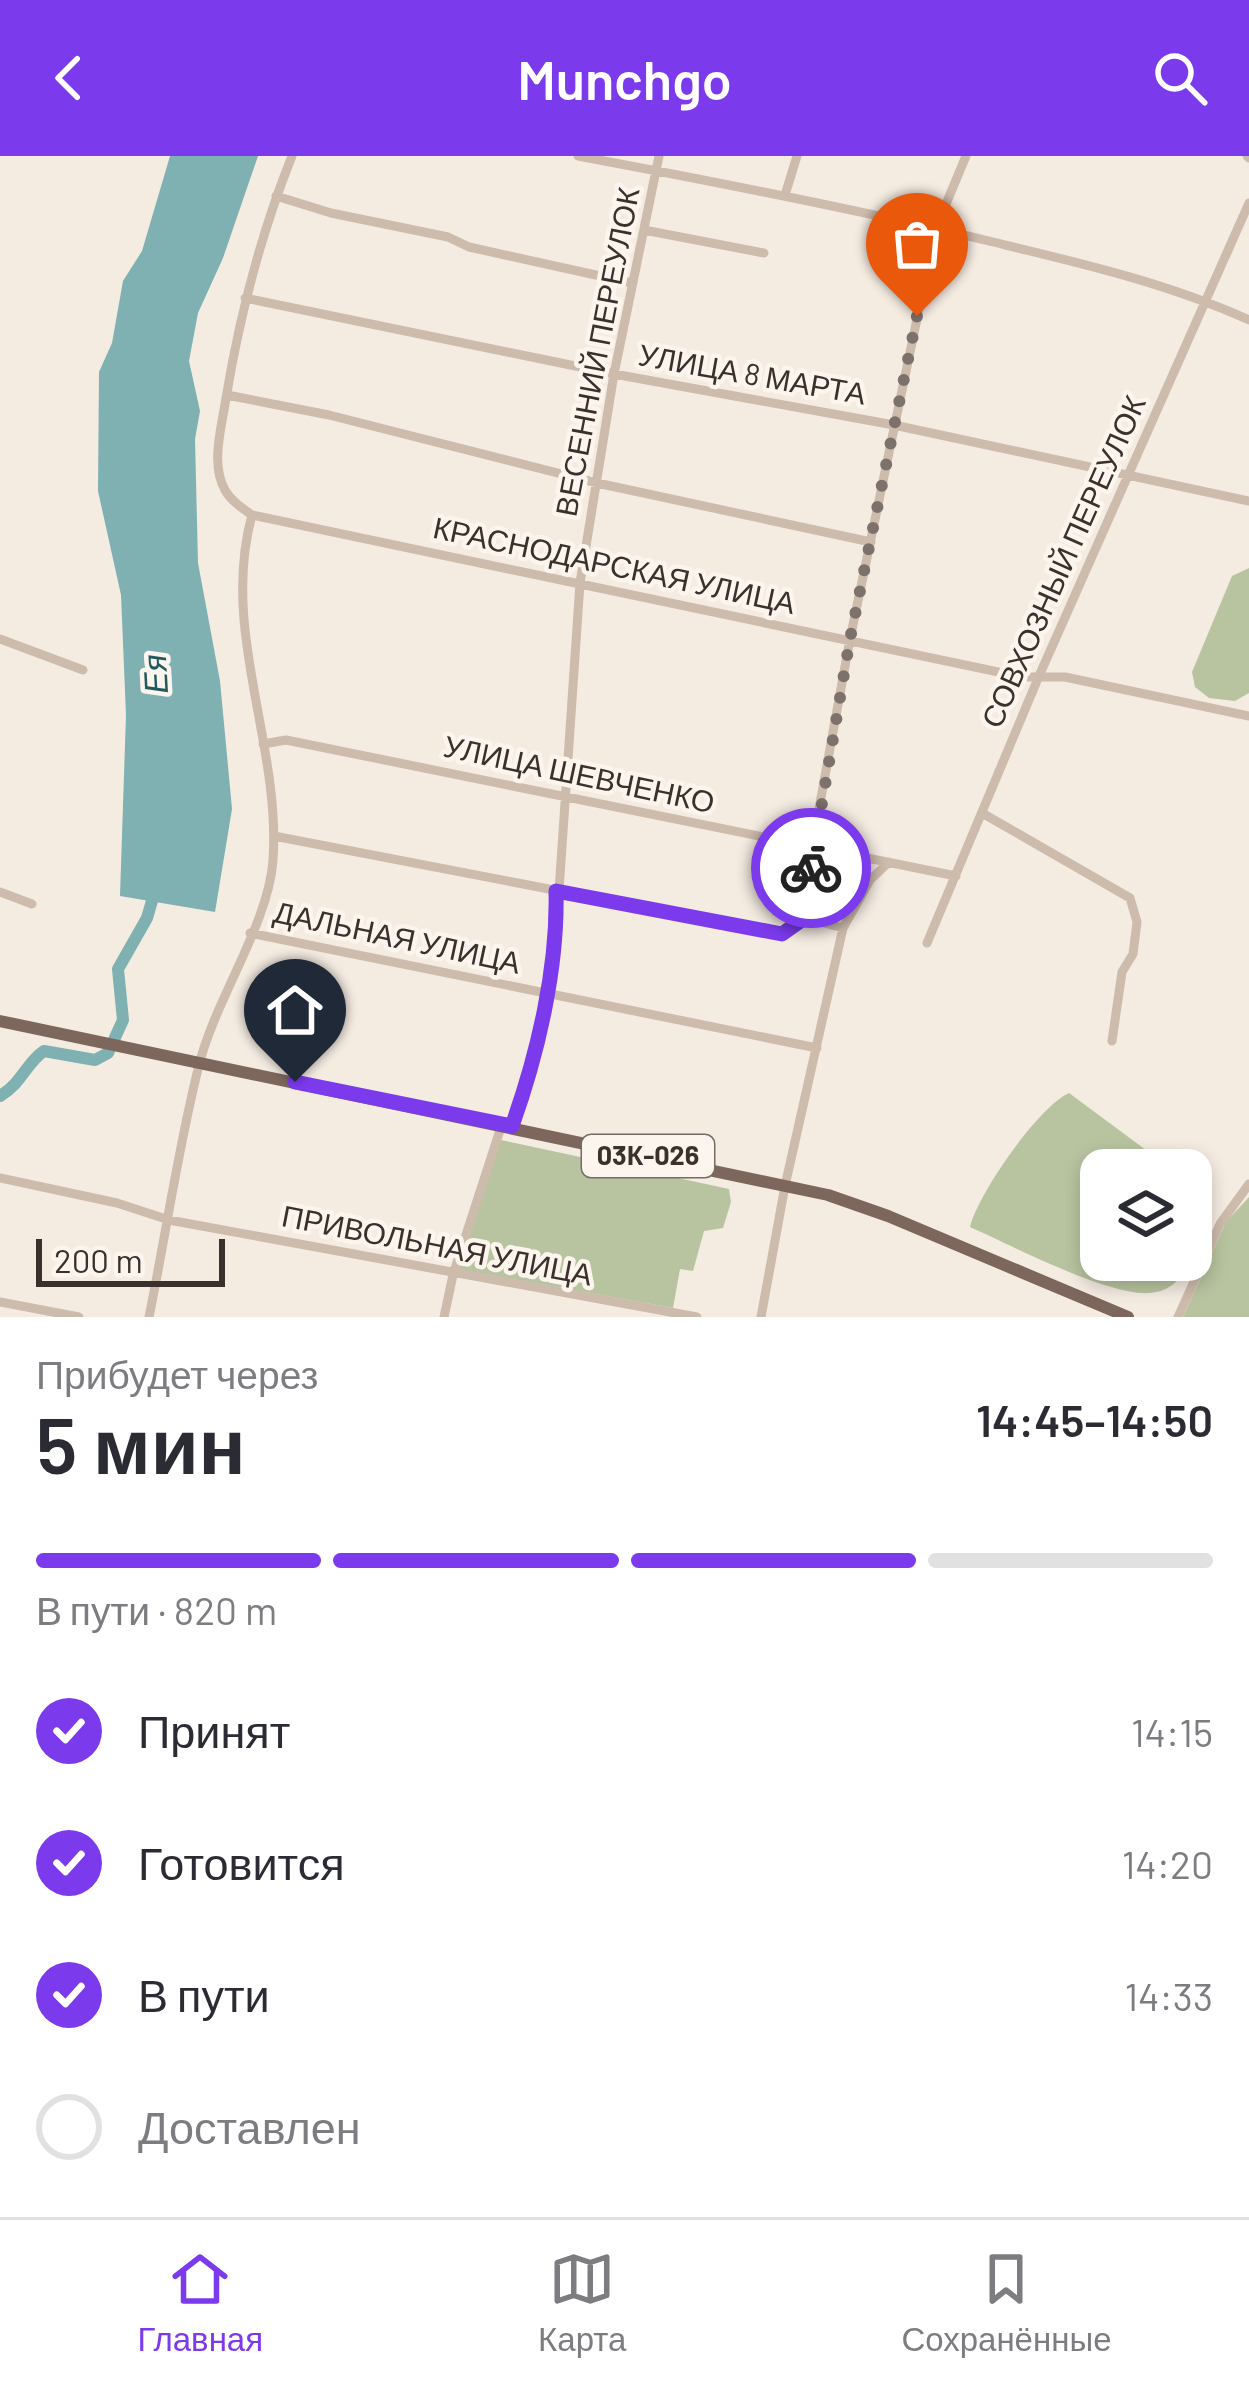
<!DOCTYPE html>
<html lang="ru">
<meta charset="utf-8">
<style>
:root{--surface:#fff;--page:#f2f2f3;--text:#2b2b33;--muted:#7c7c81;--line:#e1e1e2;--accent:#7c3aed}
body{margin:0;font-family:Barlow,sans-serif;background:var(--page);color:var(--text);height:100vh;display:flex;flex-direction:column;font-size:45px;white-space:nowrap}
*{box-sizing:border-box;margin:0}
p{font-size:39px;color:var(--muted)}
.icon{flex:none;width:66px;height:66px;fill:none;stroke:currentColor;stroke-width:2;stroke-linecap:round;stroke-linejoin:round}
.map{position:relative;height:1161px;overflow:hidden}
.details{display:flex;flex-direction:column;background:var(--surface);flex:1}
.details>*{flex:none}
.tools{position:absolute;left:1080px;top:993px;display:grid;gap:24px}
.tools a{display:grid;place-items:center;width:132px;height:132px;border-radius:24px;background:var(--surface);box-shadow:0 6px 18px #0003;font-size:60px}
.scale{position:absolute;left:36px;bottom:30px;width:189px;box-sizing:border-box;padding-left:12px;border:6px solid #3b302b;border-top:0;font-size:33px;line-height:42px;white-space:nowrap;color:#3b302b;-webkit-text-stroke:9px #fbf5ee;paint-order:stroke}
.pin{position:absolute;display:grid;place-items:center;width:102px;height:102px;color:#fff;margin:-123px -51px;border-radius:50% 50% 50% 0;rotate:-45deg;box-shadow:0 0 12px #0007}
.pin .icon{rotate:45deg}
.courier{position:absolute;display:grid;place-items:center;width:120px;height:120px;margin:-60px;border:9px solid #7c3aed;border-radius:50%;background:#fff;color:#222;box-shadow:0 3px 15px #0007}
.head em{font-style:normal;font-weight:600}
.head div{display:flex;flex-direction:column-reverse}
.head{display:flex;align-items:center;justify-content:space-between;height:204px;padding:0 36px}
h1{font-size:78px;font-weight:600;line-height:90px}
.bar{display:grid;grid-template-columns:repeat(4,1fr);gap:18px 12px;align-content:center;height:144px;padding:0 36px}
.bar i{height:15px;border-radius:9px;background:var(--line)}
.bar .on{background:var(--accent)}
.bar p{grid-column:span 4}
ol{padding:0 36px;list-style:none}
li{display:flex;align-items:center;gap:36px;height:132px}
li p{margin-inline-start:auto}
li .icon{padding:12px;border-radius:50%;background:var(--accent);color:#fff;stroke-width:4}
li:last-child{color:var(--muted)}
li i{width:66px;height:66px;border:6px solid var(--line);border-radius:50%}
header{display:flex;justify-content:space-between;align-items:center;height:156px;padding:0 36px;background:var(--accent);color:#fff;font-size:54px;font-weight:600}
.menu{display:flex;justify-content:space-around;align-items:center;height:168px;border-top:3px solid var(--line);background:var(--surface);font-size:33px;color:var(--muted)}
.menu a{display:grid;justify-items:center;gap:6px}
.menu .on{color:var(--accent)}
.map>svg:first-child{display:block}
</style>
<header><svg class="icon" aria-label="back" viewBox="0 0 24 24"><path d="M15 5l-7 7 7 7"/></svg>Munchgo<svg class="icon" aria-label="search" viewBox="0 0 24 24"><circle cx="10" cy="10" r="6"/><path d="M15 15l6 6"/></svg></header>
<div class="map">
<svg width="1249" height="1161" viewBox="0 0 1249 1161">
<rect width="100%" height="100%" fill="#f4ebe1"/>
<path fill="#b8c4a0" d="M1249,412V537L1235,545L1209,542L1195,531L1192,516L1232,420Z
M1069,937L1173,1014H1101V1104H1191C1182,1122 1171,1136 1149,1137C1107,1140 1011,1089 970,1071C978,1038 1038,951 1069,937Z
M501,984L729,1033L731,1046L723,1072L704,1075L693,1115L680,1113L673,1152L457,1113Z
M1249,1041V1161H1183L1226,1066Z"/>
<path fill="#7fb0b2" d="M170,0H258L223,102L198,157L189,205L200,255L195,283L198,407L220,525L232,653L215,756L120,740L126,559L121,439L98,335L99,216L112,187L123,125L142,95Z"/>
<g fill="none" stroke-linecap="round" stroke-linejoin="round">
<path stroke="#7fb0b2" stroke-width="12" d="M0,940C23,926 26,907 44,895L95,904L108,897L123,864L118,813L147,762L156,731"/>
<path stroke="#cdbbac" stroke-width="9" d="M578,0C717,26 856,53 993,86C1080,107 1167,127 1249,164
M1247,0L1249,2
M785,39L797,0
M276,40L331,57L448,81L469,91L632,127
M644,74L764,97
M245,142L614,218L894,269L1249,345
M227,239L329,259L597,327L871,386
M252,359L1022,521H1065L1249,560
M0,483L83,514
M263,588L286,584L956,720
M982,657L1130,742L1137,766L1133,798L1122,816L1112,885
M274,680L782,778L806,762L843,772
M0,736L32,748
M806,762L812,691L850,483L936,72L966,0
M250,777L817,892
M927,787L1039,520L1249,47
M512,970L523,941L546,837L557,764L580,427L614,218L659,0
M0,1022L117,1047L169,1064L697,1161
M0,1146L79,1161
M149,1161C166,1078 178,992 199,909C215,844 269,767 273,704C281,588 220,475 252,359C242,352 231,345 225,334C210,308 222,270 226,242C240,158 260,80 292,0
M444,1161L453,1119L502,968
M761,1161L785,1030L843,772L870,724L889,706
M1178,1161L1220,1068L1249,1028"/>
<path stroke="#7d675c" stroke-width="12" d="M0,865L828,1039L888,1060L1128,1161"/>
</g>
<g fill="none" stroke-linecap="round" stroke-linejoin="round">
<path stroke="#7c716b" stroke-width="12" stroke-dasharray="0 21.6" d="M811,712L850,483L917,160"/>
<path stroke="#7c3aed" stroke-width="15" d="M295,926L512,970C538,897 558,812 556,735L782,778L806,761L811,712"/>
</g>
<g text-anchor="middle" stroke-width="9" stroke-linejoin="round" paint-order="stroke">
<rect fill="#fbf5ee" stroke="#756b66" stroke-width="3" x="582" y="979" width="132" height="42" rx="9"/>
<g font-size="27" font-weight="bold" fill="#3b302b">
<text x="648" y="1009">03К-026</text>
</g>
<g font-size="30" fill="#3b302b" stroke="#fbf5ee">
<text transform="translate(598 196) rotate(-79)" y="10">ВЕСЕННИЙ ПЕРЕУЛОК</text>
<text transform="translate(752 219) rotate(10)" y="10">УЛИЦА 8 МАРТА</text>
<text transform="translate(1064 406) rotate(-66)" y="10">СОВХОЗНЫЙ ПЕРЕУЛОК</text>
<text transform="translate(614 410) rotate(12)" y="10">КРАСНОДАРСКАЯ УЛИЦА</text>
<text transform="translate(579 619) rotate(12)" y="10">УЛИЦА ШЕВЧЕНКО</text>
<text transform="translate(397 782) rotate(12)" y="10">ДАЛЬНАЯ УЛИЦА</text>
<text transform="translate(437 1090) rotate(11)" y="10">ПРИВОЛЬНАЯ УЛИЦА</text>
</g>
<g font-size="33" font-style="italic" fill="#1f5a5e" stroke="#fbf5ee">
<text transform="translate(155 518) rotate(-93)" y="12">Ея</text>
</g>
</g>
</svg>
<div class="tools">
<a><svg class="icon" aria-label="layers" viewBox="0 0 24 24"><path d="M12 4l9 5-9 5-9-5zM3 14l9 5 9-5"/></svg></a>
</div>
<div class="scale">200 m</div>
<div class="pin" style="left:917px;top:160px;background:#ea580c"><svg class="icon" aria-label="bag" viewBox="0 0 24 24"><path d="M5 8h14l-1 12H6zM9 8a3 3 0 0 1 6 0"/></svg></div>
<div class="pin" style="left:295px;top:926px;background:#1f2937"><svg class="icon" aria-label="home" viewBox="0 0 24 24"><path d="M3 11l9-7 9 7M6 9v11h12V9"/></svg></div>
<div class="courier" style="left:811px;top:712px"><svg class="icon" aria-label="bike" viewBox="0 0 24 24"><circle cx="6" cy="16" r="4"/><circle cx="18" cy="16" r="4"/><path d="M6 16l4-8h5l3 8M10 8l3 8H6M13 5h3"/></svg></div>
</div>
<section class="details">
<div class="head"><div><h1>5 мин</h1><p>Прибудет через</p></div><em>14:45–14:50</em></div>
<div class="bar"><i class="on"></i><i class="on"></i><i class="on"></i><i></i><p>В пути · 820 m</p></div>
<ol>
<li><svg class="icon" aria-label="check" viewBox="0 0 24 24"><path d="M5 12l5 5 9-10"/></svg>Принят<p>14:15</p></li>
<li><svg class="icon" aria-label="check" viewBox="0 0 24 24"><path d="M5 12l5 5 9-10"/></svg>Готовится<p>14:20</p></li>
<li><svg class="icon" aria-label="check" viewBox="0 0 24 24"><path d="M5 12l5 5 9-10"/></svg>В пути<p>14:33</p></li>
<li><i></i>Доставлен</li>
</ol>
</section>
<nav class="menu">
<a class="on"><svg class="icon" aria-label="home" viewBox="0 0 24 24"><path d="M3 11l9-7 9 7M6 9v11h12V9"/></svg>Главная</a>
<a><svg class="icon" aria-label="map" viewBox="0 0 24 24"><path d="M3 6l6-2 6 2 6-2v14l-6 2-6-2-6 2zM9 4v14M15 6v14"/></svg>Карта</a>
<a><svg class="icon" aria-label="saved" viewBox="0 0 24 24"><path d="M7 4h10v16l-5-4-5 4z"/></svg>Сохранённые</a>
</nav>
